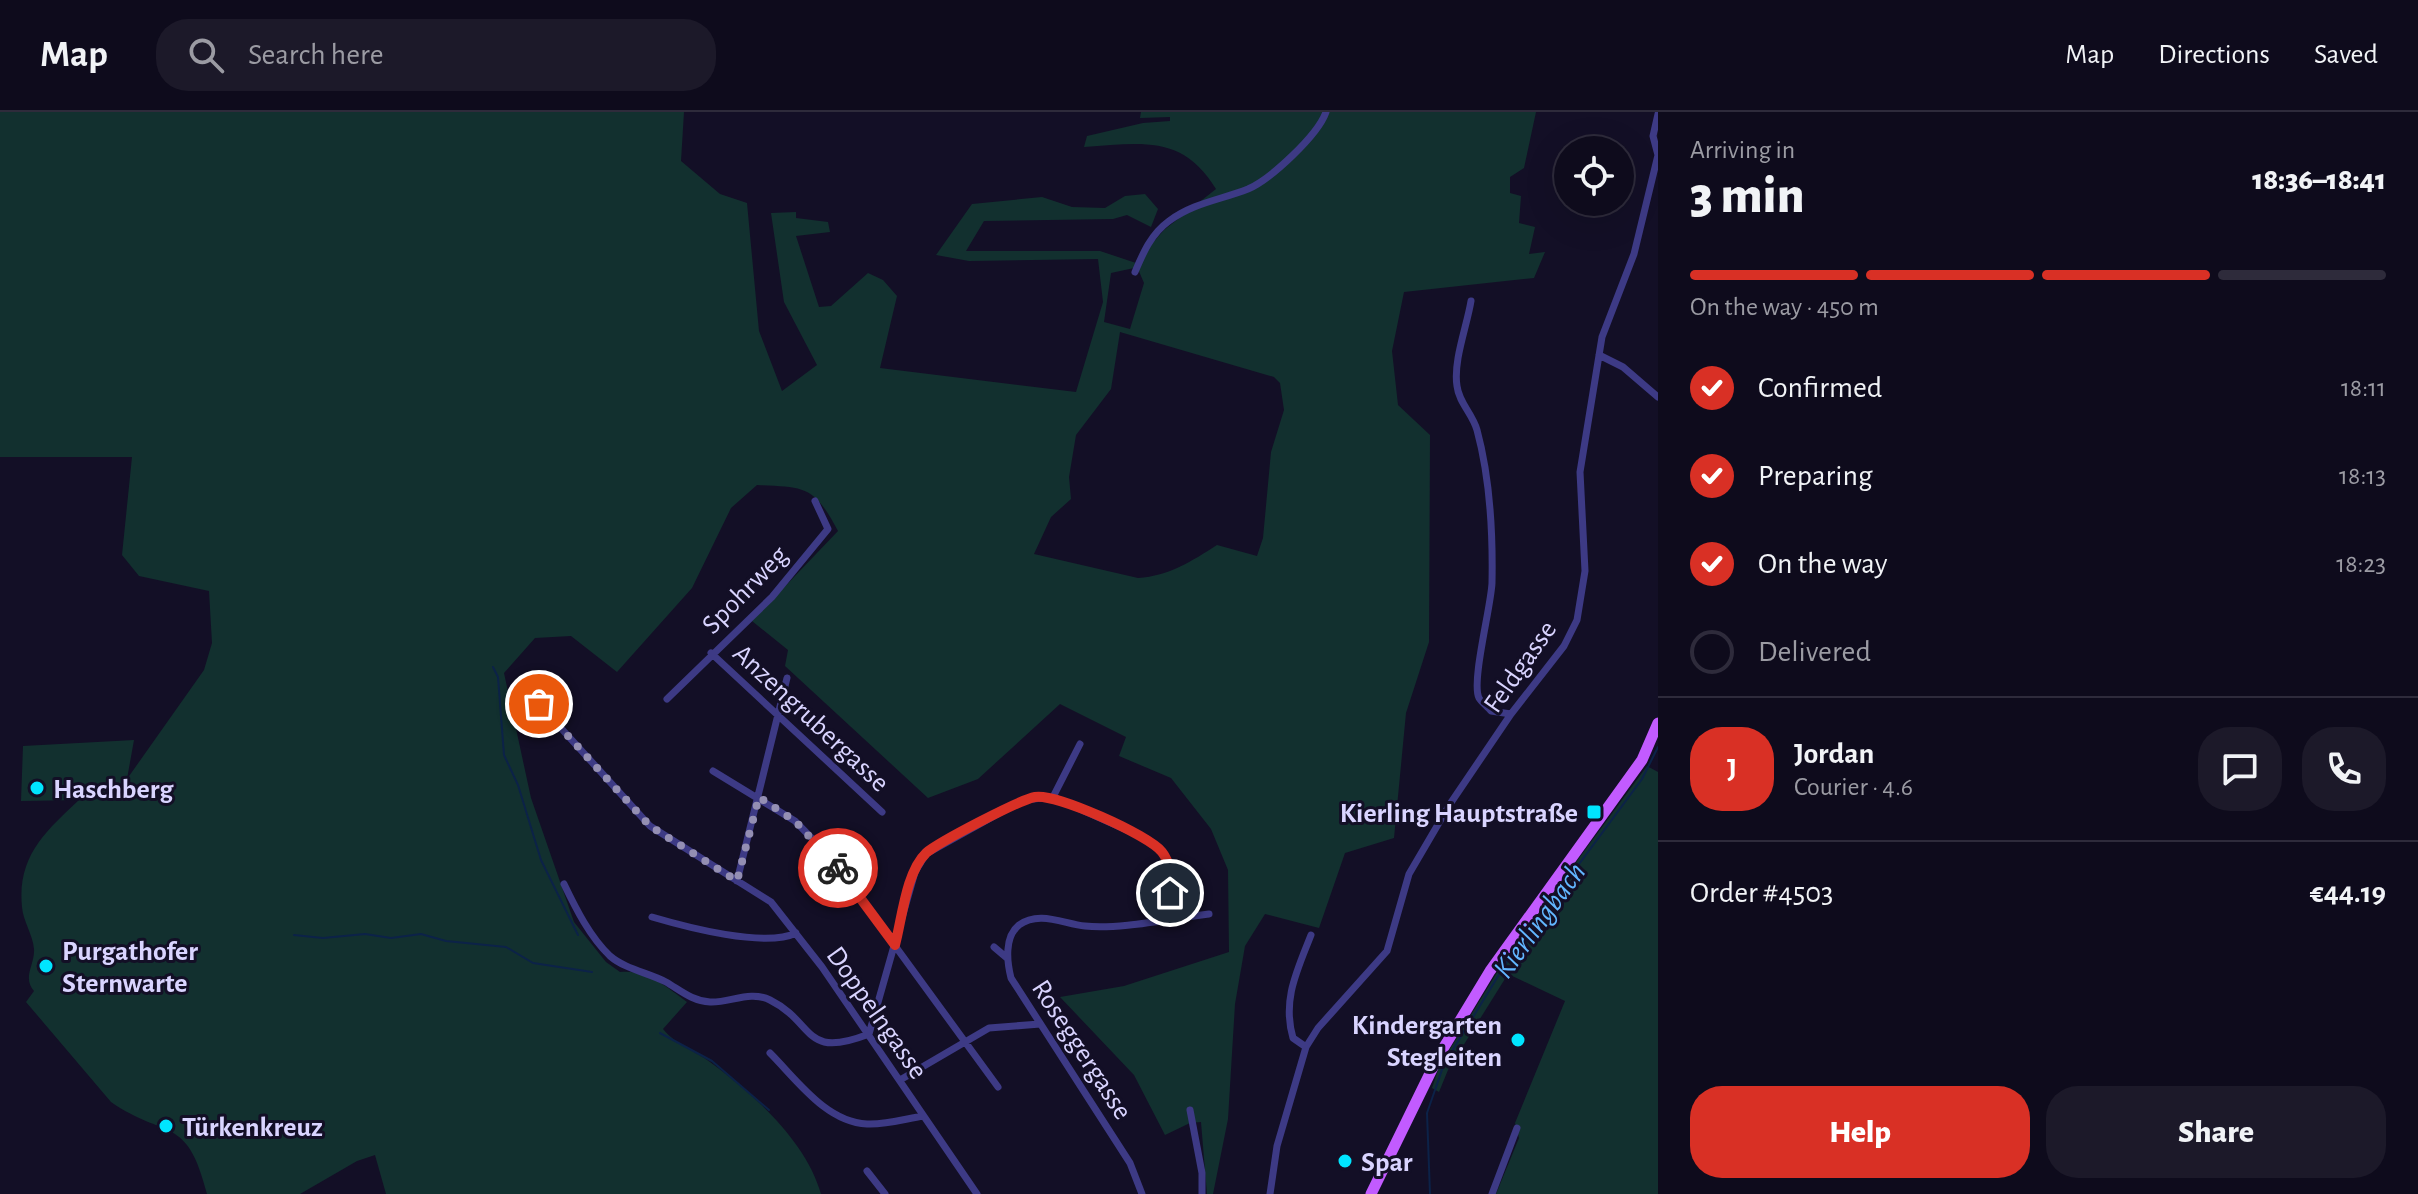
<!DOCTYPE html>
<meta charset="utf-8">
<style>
:root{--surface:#0e0b1c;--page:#1c1929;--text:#f1f3f6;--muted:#9b9ba3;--line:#2e2b3b;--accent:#d93025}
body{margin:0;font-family:"Alegreya Sans",sans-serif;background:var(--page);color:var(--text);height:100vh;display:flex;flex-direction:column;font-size:30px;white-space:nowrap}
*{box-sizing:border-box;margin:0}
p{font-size:26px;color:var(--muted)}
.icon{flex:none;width:44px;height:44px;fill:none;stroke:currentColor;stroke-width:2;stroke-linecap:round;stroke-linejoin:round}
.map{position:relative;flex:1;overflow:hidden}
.details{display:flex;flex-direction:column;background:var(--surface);width:760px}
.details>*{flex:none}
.fabs{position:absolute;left:1554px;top:24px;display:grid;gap:16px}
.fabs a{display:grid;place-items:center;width:80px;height:80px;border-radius:50%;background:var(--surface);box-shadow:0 8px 32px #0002,0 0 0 2px var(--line);font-size:40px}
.pin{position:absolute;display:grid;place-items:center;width:68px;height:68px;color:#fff;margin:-34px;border:4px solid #fff;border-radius:50%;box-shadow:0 2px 8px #0007}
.courier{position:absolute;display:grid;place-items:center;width:80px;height:80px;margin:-40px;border:6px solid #d93025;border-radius:50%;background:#fff;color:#222;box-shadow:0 2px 10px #0007}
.overview em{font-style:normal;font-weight:800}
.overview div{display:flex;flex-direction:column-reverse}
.overview{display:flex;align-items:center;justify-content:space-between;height:136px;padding:0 32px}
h1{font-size:52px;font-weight:800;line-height:60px}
.bar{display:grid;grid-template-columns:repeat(4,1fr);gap:12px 8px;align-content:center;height:96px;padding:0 32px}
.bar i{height:10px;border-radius:6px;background:var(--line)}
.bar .selected{background:var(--accent)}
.bar p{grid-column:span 4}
.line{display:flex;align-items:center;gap:20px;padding:0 32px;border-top:2px solid var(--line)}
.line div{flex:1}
.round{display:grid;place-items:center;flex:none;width:84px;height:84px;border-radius:32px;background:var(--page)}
ol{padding:0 32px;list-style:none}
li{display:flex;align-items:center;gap:24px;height:88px}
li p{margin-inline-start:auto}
li .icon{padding:8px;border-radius:50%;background:var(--accent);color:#fff;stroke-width:4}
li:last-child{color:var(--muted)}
li i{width:44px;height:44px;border:4px solid var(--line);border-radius:50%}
.cta{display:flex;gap:16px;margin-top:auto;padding:16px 32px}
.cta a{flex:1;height:92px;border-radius:32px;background:var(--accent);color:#fff;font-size:32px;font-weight:800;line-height:92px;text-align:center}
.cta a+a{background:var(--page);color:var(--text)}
header{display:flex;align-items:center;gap:48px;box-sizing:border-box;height:112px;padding:0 40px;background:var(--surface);border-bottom:2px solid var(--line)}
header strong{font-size:38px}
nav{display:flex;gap:44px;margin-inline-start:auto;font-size:28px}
.search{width:560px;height:72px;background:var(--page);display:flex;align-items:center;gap:20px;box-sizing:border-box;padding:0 28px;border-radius:32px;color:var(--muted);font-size:30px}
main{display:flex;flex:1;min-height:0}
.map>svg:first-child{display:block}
</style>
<header>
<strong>Map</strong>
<div class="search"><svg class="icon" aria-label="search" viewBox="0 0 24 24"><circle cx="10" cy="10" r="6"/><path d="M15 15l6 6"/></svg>Search here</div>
<nav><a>Map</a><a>Directions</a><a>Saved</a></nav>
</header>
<main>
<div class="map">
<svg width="1658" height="1082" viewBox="0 0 1658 1082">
<rect width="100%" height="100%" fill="#130f26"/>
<path fill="#12302f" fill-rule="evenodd" d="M0,0H684L681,49L720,82L747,91L759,219L782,279L817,253L784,190L771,101L796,100V106L828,110L830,120L796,124L819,195L831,194L868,161L883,168L897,184L880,256L1076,280L1103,190L1098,147L969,149L936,143L972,92L1042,85L1072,95L1105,96L1125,84L1145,82L1158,97L1151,115L1127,103L1113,107L984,109L966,139H1100L1136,151L1134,156L1111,161L1104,210L1130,217L1144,171L1138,157L1150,134L1164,118L1216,77C1183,22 1141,31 1084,35L1087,24L1143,11L1170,9V5L1140,6L1141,0H1536L1524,56L1510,65V81L1521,84L1519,111L1535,115L1529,142L1545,140L1534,166L1404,180L1392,239L1398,293L1430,323L1429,530L1406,601L1394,726L1345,741L1319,816L1265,802L1245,834L1235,892L1228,1007L1213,1082H1207L1201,1010L1190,1011L1165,1023L1134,963L1060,885L1124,874L1229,840L1228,758L1211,717L1171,666L1119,644L1126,625L1060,592L978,667L928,686L785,554L788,538L752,509L838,419C814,374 806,375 757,373L731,396L692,476L617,560L571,524L535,526L504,561L531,686L574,810L606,850L620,860C646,857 666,874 687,890L663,917C678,935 697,939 714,953C756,984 807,1031 821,1082H386L375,1043L357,1049L300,1082H207C187,1002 166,1028 111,990L26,890L34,879C22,865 35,853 34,837C33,823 23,809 22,795C17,744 46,719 79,688L21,689L23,634L134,628L127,667L204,558L212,531L209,479L139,464L122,443L132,345H0ZM1120,220L1274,265L1280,271L1284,298L1271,340L1263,426L1257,444L1217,433C1192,449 1169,464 1138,466L1034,442L1051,405L1071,387L1069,365L1076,323L1111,277Z
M1647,654L1658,660V1082H1496L1519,1026L1515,1011L1565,889L1508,862L1448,958L1439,980L1432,976L1439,955L1509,841Z"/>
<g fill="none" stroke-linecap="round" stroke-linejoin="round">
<path stroke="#0c2248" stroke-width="2" d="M493,555L498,565L504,643L518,673L541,748L578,823
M294,823L323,826L365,822L391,826L421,822L446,829L506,835L533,851L592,860
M660,921L712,949L769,998
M1430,1082L1427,1001L1444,952L1508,848L1642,667L1658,635"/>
<path stroke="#3d3a85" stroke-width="7" d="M1135,160C1143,141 1151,122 1169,109C1193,91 1220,88 1248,77C1271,67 1318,23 1326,0
M1471,189C1467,214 1453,249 1457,274C1459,291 1472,301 1477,318C1490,366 1493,420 1492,471C1491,495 1471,570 1479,586C1481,590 1488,595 1491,599L1511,602
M1599,243L1623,255L1658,285
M711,541L882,700
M667,587L772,485L828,417L815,389
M539,592L650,714L771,790L822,855L977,1082
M713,659L795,709L831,746L998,975
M1053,685L1080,632
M737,769L787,566
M564,772C576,797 590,825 610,844C625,857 649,861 666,870C680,878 692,889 710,890C730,891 750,878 770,888C816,911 802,948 869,922L915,760L926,742L1023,688L1053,685L1147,727L1162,739L1171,758L1170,781L1160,807
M652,805C686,815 765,836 796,821
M994,835L1007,846
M1306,935L1293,926C1282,888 1297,859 1311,823
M770,941C797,968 826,1010 867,1012C885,1013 905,1007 923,1004
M900,968L989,916L1040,912
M1190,998L1202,1061V1082
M867,1059L885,1082
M1142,1082L1130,1051L1011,866C1007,850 1004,825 1019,813C1039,798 1064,812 1085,814C1118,818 1174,806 1209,802
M1270,1082L1277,1034L1306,935L1318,916L1387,839L1409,762L1450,692L1511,602L1564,534L1577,508L1585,459L1580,360L1602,225L1634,142L1658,43L1653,24L1658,2
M1492,1082L1517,1016"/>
<path stroke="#c25bff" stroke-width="11" d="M1371,1082L1438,945L1490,859L1642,648L1658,611"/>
</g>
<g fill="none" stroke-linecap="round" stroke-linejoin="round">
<path stroke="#948fb3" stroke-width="8" stroke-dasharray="0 14.4" d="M539,592L650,714L737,769L759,685L795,709L838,756"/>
<path stroke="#d93025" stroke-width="10" d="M838,756L895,833C902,807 906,760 926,741C939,730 1019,688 1035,685C1055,681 1149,723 1162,740C1172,753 1170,766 1170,781"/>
</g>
<g fill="#00e5ff" stroke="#130f26" stroke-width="3">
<circle cx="37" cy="676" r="8"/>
<rect x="1586" y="692" width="16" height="16" rx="4"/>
<circle cx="46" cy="854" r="8"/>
<circle cx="1518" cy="928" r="8"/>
<circle cx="166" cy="1014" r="8"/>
<circle cx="1345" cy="1049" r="8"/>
</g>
<g text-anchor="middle" stroke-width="6" stroke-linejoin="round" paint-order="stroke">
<g font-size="28" fill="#d9d4ff" stroke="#130f26">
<text transform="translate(744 477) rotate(-46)" y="10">Spohrweg</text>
<text transform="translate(1519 554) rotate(-55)" y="10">Feldgasse</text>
<text transform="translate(812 605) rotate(43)" y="10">Anzengrubergasse</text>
<text transform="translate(878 900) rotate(55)" y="10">Doppelngasse</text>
<text transform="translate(1083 937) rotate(57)" y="10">Roseggergasse</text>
</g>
<g font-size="28" font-weight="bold" fill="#d9d4ff" stroke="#130f26" text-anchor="start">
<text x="53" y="686">Haschberg</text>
<text x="1578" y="710" text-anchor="end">Kierling Hauptstraße</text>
<text x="62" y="848">Purgathofer<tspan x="62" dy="32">Sternwarte</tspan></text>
<text x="1502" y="922" text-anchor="end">Kindergarten<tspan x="1502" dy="32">Stegleiten</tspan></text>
<text x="182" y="1024">Türkenkreuz</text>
<text x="1361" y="1059">Spar</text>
</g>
<g font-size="30" font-style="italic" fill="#62b6ff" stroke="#130f26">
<text transform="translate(1539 808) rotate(-54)" y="10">Kierlingbach</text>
</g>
</g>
</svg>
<div class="fabs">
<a><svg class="icon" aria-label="locate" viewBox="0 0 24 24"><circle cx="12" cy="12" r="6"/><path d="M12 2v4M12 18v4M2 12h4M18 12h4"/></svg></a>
</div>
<div class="pin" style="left:539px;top:592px;background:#ea580c"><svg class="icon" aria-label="bag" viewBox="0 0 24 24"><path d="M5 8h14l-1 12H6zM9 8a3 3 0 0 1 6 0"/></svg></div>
<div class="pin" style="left:1170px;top:781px;background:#1f2937"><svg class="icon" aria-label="home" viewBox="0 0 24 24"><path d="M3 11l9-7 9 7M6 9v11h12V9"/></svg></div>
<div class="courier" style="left:838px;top:756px"><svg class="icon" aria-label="bike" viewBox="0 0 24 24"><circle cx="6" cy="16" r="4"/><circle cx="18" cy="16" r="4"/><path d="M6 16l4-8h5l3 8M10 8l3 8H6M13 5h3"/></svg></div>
</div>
<section class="details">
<div class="overview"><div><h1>3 min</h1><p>Arriving in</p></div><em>18:36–18:41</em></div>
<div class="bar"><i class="selected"></i><i class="selected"></i><i class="selected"></i><i></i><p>On the way · 450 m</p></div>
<ol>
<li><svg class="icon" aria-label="check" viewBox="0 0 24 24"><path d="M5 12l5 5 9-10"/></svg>Confirmed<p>18:11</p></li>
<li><svg class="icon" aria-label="check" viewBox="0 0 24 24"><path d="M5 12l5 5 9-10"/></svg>Preparing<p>18:13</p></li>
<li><svg class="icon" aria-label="check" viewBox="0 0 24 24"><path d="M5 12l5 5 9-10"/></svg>On the way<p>18:23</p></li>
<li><i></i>Delivered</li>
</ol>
<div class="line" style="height:144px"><b class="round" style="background:var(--accent);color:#fff">J</b><div><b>Jordan</b><p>Courier · 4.6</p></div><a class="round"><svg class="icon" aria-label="chat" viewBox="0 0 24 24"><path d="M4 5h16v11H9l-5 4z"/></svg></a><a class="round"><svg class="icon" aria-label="phone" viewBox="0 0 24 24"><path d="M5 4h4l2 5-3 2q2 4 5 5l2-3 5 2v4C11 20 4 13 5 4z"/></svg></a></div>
<div class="line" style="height:104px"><div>Order #4503</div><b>€44.19</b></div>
<div class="cta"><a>Help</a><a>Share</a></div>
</section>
</main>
